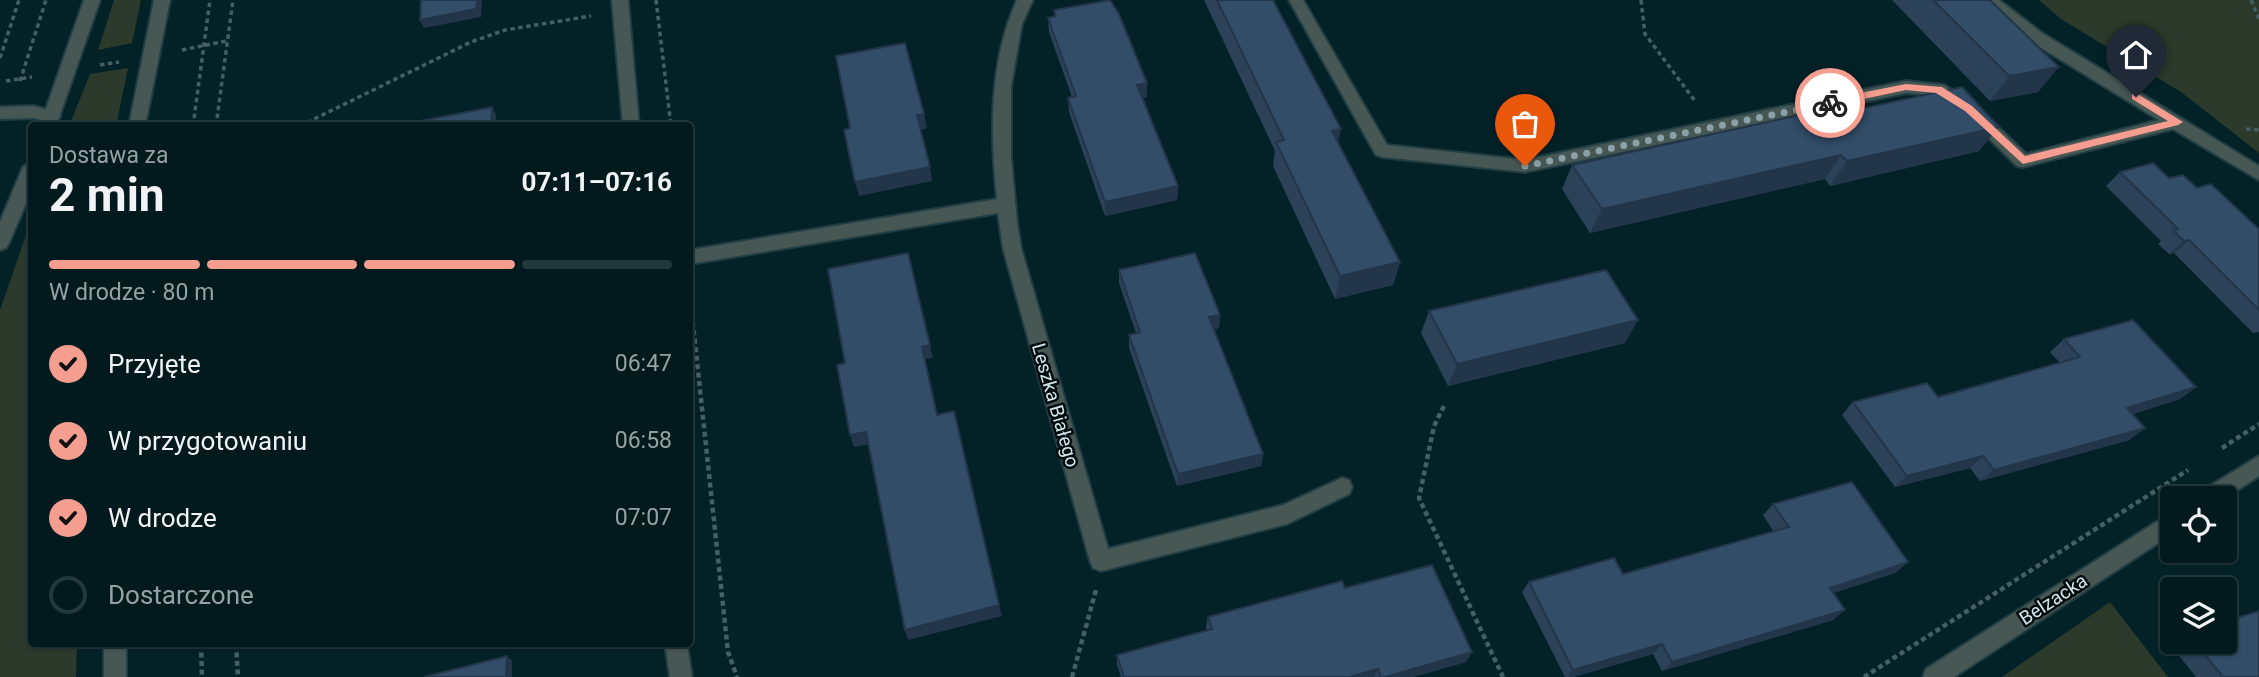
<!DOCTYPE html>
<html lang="pl">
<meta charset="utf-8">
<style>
:root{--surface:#021a1e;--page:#0c2327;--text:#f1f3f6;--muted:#96a1a4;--line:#23383c;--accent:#f59d8f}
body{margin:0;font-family:Roboto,sans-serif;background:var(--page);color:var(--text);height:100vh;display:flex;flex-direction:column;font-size:26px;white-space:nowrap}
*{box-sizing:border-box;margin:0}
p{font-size:23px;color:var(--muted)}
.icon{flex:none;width:38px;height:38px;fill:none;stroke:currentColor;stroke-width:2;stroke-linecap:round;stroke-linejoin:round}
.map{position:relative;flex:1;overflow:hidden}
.sheet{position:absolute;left:28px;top:122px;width:665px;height:525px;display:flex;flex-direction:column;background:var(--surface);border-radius:7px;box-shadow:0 2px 5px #0004,0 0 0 2px var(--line)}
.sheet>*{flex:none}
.controls{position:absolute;left:2160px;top:486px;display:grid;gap:14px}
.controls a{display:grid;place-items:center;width:77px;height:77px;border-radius:7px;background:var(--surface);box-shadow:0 2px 5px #0004,0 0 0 2px var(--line);font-size:35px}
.pin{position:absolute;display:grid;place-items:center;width:60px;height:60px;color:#fff;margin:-72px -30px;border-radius:50% 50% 50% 0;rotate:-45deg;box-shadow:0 0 7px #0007}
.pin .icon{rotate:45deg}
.courier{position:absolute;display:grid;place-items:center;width:70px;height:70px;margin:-35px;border:5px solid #f59d8f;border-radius:50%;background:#fff;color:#222;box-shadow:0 2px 9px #0007}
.overview em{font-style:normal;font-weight:700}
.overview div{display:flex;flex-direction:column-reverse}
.overview{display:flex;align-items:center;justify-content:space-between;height:119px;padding:0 21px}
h1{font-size:46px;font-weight:700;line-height:52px}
.bar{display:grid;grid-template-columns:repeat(4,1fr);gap:10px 7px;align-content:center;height:84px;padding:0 21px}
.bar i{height:9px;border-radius:5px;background:var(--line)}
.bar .active{background:var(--accent)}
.bar p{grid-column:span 4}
ol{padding:0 21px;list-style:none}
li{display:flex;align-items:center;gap:21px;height:77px}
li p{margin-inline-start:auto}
li .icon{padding:7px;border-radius:50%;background:var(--accent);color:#111;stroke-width:4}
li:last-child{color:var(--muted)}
li i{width:38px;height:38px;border:4px solid var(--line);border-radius:50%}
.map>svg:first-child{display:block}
</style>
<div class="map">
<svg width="2259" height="677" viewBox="0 0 2259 677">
<rect width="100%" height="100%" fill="#032228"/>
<path fill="#2b3a2b" d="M114,0H141L132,43L98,50Z
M2039,0H2259V153L2181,92L2061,19Z
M128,68L116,126H69L90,74Z
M31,221L32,644H77L76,677H0V310Z
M2110,602L2168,677H2002Z"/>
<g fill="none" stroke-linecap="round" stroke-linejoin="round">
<defs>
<path id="service" d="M1017,0H1033L1022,24L1011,86V157L1017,222L1021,248L1108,549L1283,505L1342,478L1349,480L1352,487L1349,494L1287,524L1101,571L1093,568L1090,561L1003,248L998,213L690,264V250L997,199C990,133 989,62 1017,0Z
M1289,0H1303L1387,145L1525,160L1906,81L1944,85L1974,104L2026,154L2159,120L2030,41L2008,26L1982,0H1999L2042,33L2259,166V180L2173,129L2023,167L2017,166L1962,112L1934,95L1906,93L1525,172L1382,157L1376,155Z"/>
<path id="minor" d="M612,0H628L639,126H623Z
M34,106L58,113L60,117L52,123L34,118L0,119V107Z
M2259,456V476L2224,499H2197L2200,492Z
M2172,512V534L1954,677H1923L1926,669Z
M665,644H687L692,677H670Z"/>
<path id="tertiary" d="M84,0H100L56,126H40Z
M154,0H170L145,126H129Z
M32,161V189L9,243L6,248L0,250V222L23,167Z
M104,644H126V677H104Z"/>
</defs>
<use href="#service" stroke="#203e43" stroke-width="4"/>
<use href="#minor" stroke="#203e43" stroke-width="4"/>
<use href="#tertiary" stroke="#203e43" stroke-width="4"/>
<path stroke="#445f65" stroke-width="3.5" stroke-dasharray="4.5 3.5" stroke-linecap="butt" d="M656,0L671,126
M1641,0L1645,34L1695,101
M2251,0L2259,19
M182,50L226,41
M0,58L19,0
M100,65L119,62
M6,81L32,77
M20,81L46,0
M193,126L210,0
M216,126L233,0
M300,126L471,42L505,30L591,16
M2246,129L2259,130
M690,291L692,306"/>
<path stroke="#445f65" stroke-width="4.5" stroke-dasharray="5 3.5" stroke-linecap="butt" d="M691,305L728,652L737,677
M1444,406L1434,426L1419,498L1503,677
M2222,448L2259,424
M201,644L202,677
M236,644L238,677
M1072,677L1096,590
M1864,677L2188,470"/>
<use href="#service" fill="#475754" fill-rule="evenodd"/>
<use href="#minor" fill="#475754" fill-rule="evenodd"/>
<use href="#tertiary" fill="#475754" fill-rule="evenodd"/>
</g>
<path fill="#2b4259" d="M1204,0H1273L1338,143L1400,262L1393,285L1335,299L1273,166L1275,151Z
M1892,0H1990L2038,92L1990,101Z
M1054,10L1147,83V97L1143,98L1178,186L1177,200L1105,216L1069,112L1068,98L1072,97L1049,32L1048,18L1054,17Z
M1813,119L1979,151L1830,186L1825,179L1590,233L1562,189L1572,165Z
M2120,172L2197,188L2259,229V332L2253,333L2174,253L2169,254L2158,244L2161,241L2106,186Z
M1119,270L1220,315L1219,328L1214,329L1263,454L1261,466L1177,486L1129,348V335L1136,333L1119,283Z
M1429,311L1625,343L1448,386L1421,333Z
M2064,339L2196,387L2180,399L2133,414L2145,428L2129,440L1980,481L1970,468L1895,487L1842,415L1853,402L1938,397L2060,363L2050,352Z
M1773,504L1908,562L1895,573L1833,593V620L1662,671L1653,654L1573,677H1565L1522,592L1529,582L1623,574L1774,532L1763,515Z
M1345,588L1472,652L1466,662L1413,677H1121L1117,665V655L1207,630L1206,627L1208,617Z
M2172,642H2224L2259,677H2196L2169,643Z"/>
<path fill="#233649" d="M477,0H482L481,17L424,28L420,20Z
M2059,67L2038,92L1990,101L2009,76Z
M1147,83V97L1137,99V85Z
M492,107L496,115V126H491Z
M924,114L927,128L920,130L917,115Z
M1999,127L1979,151L1830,186L1847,161Z
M1341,129L1336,154L1332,131Z
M1841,155L1825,179L1590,233L1602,209Z
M930,167L932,181L859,196L855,182Z
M1178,186L1177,200L1105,216V202Z
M2189,240L2174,253L2169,254L2184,241Z
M1400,262L1393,285L1335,299L1340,276Z
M1220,315L1219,328L1208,330L1209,317Z
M1638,320L1625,343L1448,386L1457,364Z
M930,345L933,358L925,359L922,347Z
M2196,387L2180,399L2112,421L2127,408Z
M2145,428L2129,440L1980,481L1994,470Z
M866,432L871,444L854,447L850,435Z
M1263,454L1261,466L1177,486L1178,474Z
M1983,456L1970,468L1895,487L1907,476Z
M1908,562L1895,573L1818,598L1830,588Z
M999,605L1002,616L908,640L905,630Z
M1845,610L1833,620L1662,671L1672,662Z
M310,644H329L315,648Z
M1662,644L1653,654L1573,677H1567L1573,670Z
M1472,652L1466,662L1413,677H1385Z
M507,656L512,661V677H506Z
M1378,669L1374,677H1349Z"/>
<path fill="#324d68" stroke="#233649" stroke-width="2" d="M421,0H477L476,9L420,20Z
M1110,0L1119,14L1147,83L1137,85L1178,186L1105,202L1068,98L1076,96L1048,18L1056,16L1054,10Z
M1217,0H1273L1341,129L1332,131L1400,262L1340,276L1276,142L1284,140Z
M1933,0H1990L2059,67L2009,76Z
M905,43L924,114L917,115L930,167L855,182L844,130L850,128L836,56Z
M1962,87L1999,127L1847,161L1841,155L1602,209L1572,165L1808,113L1813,119Z
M492,107L491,126H395Z
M2153,163L2169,178L2183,175L2197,188L2211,184L2259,229V310L2189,240L2184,241L2173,230L2178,229L2120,172Z
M908,253L930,345L922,347L937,415L954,411L999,605L905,630L866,432L850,435L837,365L845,363L828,269Z
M1195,253L1220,315L1209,317L1263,454L1178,474L1129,335L1140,332L1119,270Z
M1606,270L1638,320L1457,364L1429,311Z
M2133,320L2196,387L2127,408L2145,428L1994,470L1983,456L1907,476L1853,402L1927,383L1938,397L2080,357L2064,339Z
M1852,482L1908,562L1830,588L1845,610L1672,662L1662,644L1573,670L1529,582L1614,558L1623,574L1789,527L1773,504Z
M1432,565L1472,652L1385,677H1381L1378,669L1349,677H1124L1117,655L1212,629L1208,617L1342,581L1345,588Z
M2259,611V677H2223L2195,642H2224V622Z
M507,656L506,677H424Z"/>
<path fill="#f59d8f" d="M1906,84L1942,87L1972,106L2025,156L2168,121L2132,99V94L2136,93L2183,122L2178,125L2023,164L1965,111L1936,93L1906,90L1830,106L1825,103L1830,99Z"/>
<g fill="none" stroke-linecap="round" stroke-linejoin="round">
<path stroke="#8aa2a7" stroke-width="7" stroke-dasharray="0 12.6" d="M1525,166L1830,103"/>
</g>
<g text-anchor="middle" stroke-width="5" stroke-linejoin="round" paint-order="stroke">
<g font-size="19" fill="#d2e7ec" stroke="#000a0d">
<text transform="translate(1056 405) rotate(74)" y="7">Leszka Białego</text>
<text transform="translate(2053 599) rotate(-33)" y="7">Belzacka</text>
</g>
</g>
</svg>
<div class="controls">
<a><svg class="icon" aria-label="locate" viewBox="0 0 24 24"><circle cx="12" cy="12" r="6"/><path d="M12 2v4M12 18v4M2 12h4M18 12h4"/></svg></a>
<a><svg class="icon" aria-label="layers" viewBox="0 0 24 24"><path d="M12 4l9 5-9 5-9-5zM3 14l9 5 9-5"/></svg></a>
</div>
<div class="pin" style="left:1525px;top:166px;background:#ea580c"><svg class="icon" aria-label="bag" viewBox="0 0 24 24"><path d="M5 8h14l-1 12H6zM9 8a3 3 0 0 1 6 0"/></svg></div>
<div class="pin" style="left:2136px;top:97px;background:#1f2937"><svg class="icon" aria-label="home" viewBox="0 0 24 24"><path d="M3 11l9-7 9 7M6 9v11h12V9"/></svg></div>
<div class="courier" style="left:1830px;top:103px"><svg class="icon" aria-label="bike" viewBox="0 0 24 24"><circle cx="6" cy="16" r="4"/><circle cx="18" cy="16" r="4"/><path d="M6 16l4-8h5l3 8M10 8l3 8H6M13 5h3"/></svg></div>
<section class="sheet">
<div class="overview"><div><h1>2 min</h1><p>Dostawa za</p></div><em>07:11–07:16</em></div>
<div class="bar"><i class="active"></i><i class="active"></i><i class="active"></i><i></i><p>W drodze · 80 m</p></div>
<ol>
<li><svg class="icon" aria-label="check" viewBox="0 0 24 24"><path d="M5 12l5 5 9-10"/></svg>Przyjęte<p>06:47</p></li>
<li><svg class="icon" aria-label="check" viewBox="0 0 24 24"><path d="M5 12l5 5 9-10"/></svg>W przygotowaniu<p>06:58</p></li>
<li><svg class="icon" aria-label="check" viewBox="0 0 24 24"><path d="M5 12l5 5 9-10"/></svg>W drodze<p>07:07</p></li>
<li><i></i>Dostarczone</li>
</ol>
</section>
</div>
